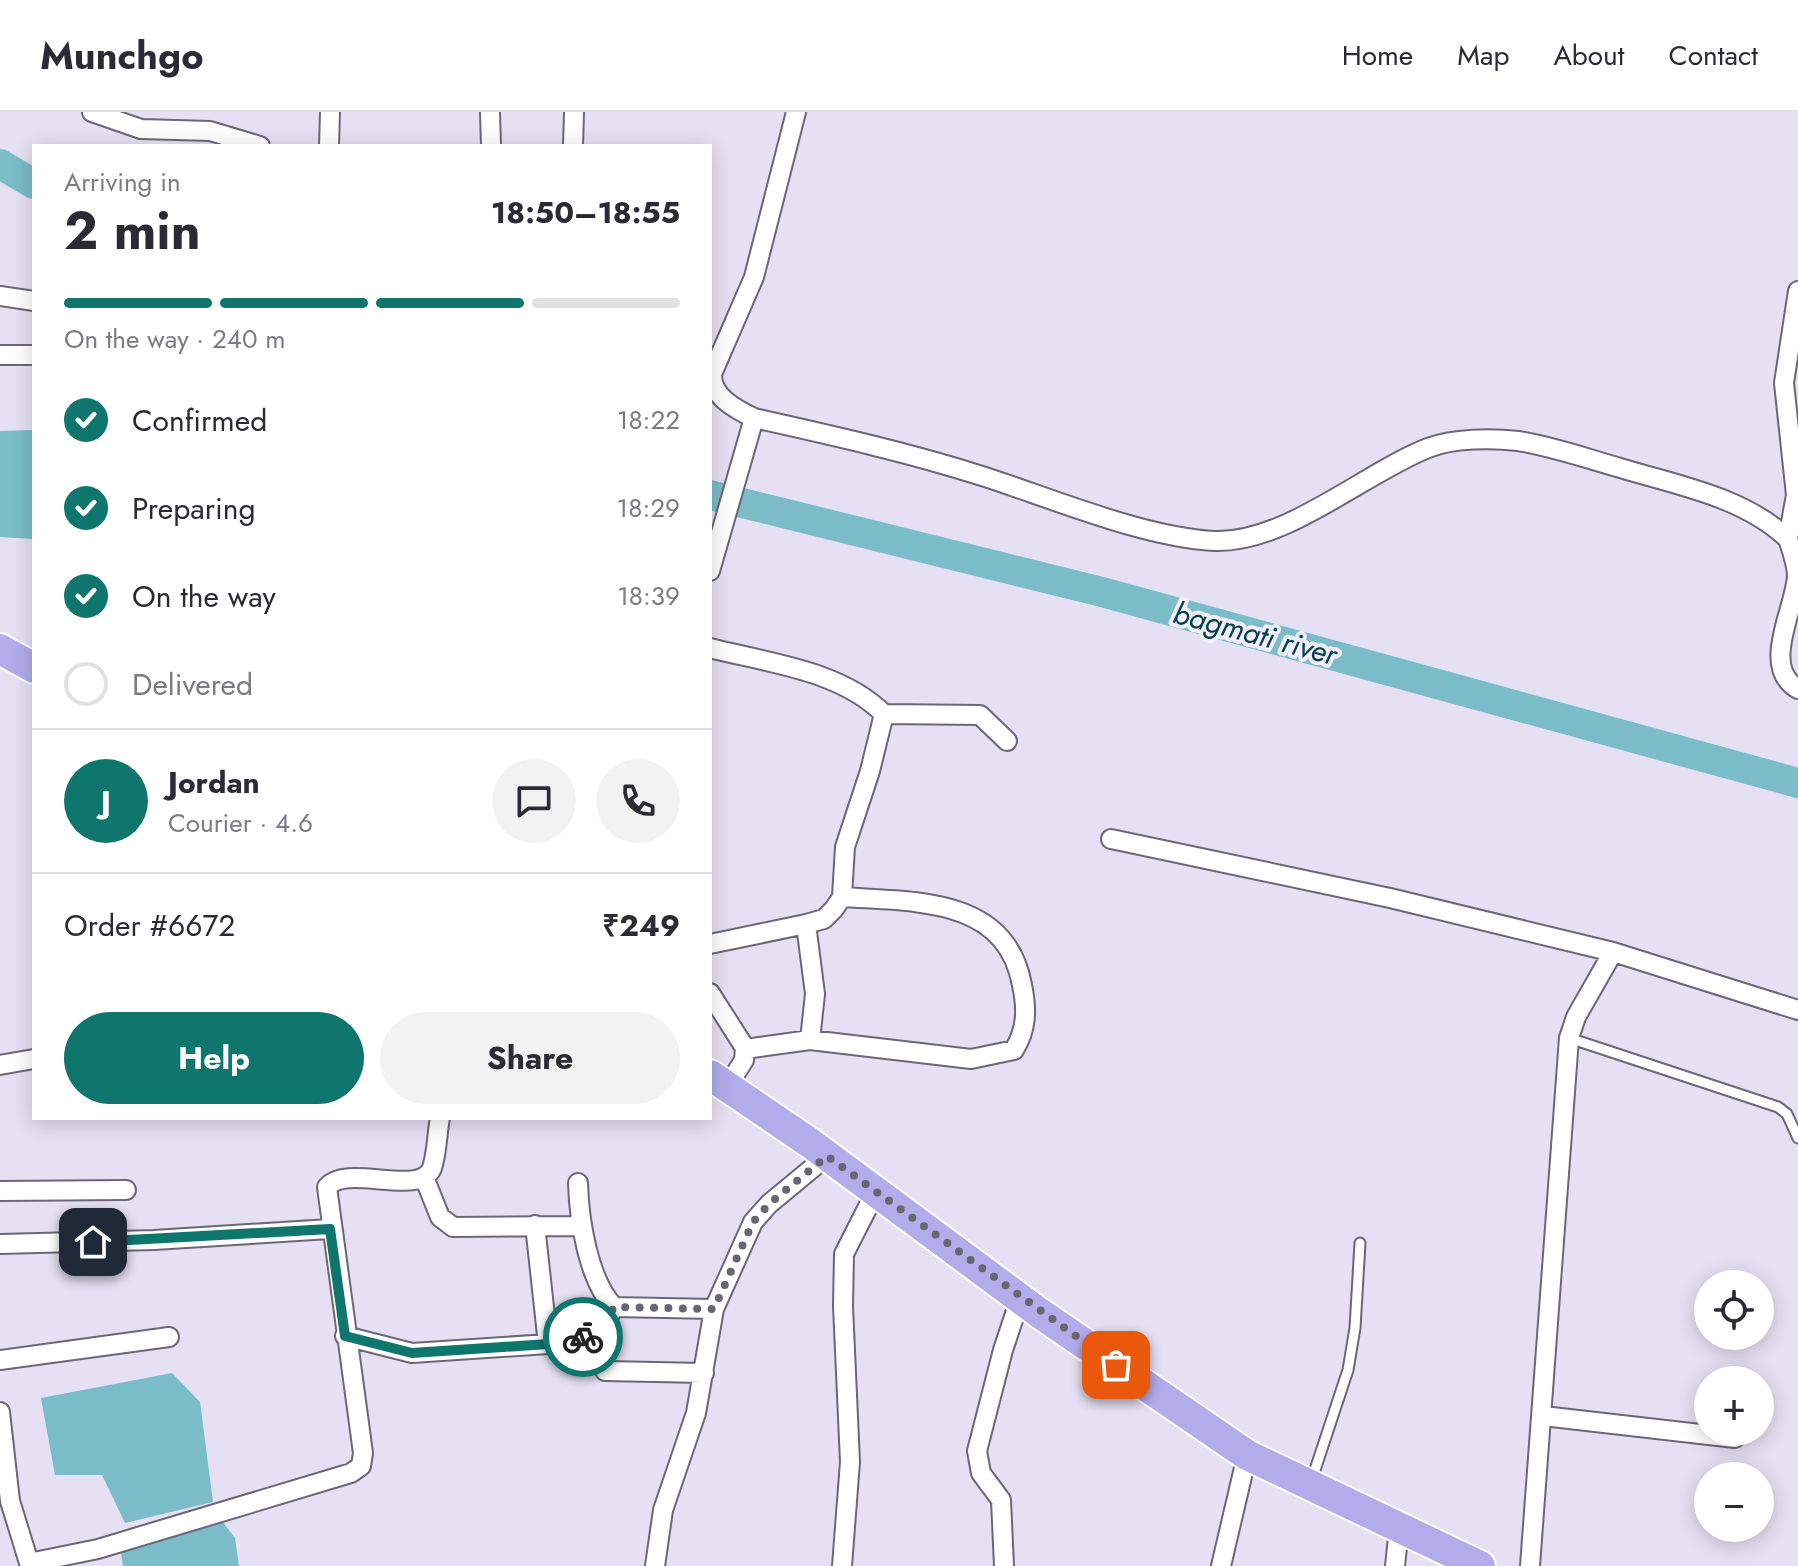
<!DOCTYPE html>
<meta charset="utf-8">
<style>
:root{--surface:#fff;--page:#f2f2f3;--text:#2b2b33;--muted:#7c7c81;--line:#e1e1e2;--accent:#0f766e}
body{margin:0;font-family:Jost,sans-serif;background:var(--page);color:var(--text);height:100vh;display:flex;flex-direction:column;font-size:30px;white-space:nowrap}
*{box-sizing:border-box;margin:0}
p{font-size:26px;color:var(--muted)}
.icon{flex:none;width:44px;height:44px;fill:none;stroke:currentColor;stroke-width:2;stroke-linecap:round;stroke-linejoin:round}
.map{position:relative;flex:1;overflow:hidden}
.side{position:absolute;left:32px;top:32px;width:680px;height:976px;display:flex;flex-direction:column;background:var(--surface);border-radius:0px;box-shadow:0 4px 20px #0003}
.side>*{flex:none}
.controls{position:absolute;left:1694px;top:1158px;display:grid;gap:16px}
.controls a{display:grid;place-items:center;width:80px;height:80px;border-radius:50%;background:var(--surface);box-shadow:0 4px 20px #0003;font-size:40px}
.pin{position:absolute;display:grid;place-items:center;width:68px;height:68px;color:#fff;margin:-34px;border-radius:16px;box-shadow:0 4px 12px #0006}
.courier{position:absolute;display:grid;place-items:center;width:80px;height:80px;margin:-40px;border:6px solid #0f766e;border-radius:50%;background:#fff;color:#222;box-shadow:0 2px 10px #0007}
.headline em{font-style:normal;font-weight:700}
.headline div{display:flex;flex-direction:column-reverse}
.headline{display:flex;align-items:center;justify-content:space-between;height:136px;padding:0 32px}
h1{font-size:52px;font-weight:700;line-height:60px}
.bar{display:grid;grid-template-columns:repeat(4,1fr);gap:12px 8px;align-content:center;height:96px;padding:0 32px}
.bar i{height:10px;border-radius:6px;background:var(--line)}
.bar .active{background:var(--accent)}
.bar p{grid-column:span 4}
.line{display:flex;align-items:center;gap:20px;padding:0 32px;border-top:2px solid var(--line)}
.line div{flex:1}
.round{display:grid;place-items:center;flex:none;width:84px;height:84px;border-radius:42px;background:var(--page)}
ol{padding:0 32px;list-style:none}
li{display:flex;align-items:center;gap:24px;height:88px}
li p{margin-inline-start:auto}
li .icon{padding:8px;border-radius:50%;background:var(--accent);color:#fff;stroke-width:4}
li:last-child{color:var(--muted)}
li i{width:44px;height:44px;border:4px solid var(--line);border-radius:50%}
.button{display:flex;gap:16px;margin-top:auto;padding:16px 32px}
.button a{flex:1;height:92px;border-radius:48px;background:var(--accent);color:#fff;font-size:32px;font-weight:700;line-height:92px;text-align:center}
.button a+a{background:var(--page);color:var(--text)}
header{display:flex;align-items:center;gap:48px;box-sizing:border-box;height:112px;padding:0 40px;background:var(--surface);border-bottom:2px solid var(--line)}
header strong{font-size:38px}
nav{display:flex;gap:44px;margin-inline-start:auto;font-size:28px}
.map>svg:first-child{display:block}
</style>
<header>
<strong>Munchgo</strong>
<nav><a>Home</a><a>Map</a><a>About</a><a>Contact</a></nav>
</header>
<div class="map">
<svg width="1798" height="1454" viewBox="0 0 1798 1454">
<rect width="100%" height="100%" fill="#e5e0f3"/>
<path fill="#7bbcc9" d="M34,318V427L0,425V319Z
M172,1261L200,1290L213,1390L125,1411L102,1363H55L41,1286Z
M222,1409L235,1426L239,1454H123L121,1441Z"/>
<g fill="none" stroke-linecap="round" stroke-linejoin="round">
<path stroke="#7bbcc9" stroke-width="30" d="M0,52L34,72
M710,383L1102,480L1798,671"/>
<defs>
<path id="service" d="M1569,926L1778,995L1787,1002L1798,1026
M1311,1370L1348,1258L1355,1216L1360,1131"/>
<path id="minor" d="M92,0L141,17L210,19L260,34
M490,0L491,34
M796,0L754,165L712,262C711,284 735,297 754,306C830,323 907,340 982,364C1051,386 1142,425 1214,429C1285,432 1364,361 1428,336C1453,326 1492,326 1518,329C1551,334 1585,346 1617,355C1675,373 1743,384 1788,427C1792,439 1797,452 1797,464C1795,498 1760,555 1798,577
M329,34L330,0
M573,34L574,0
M0,184L34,189
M0,243H34
M1788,427L1796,383L1784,271L1798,179
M710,459L754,306
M710,536C768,551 840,558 884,602L870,659L845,735L842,785L834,797L824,807L806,812L710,832
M884,602L980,603L1007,629
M1111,727L1390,786L1613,840L1798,898
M806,812L815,882L810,928
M710,881L745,936L744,948L727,975
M745,937L810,928L971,947L1014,938C1027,917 1027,897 1022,873C1006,784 913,790 842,785
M0,953L34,947
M424,1065L440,1105L453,1115L579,1114
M578,1071C579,1107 588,1168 614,1195L714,1197
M0,1079L126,1078
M535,1113L548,1232
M0,1132L154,1128L330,1117
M345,1224L412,1241L548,1232L600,1220L614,1195
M0,1248L169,1225
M605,1259L704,1261
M0,1300L10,1389L30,1454
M1543,1304L1735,1326
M29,1451L98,1437L351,1361L361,1354L363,1341L327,1075C347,1051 420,1086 432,1056C437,1041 437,1021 440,1006
M655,1454L663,1398L696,1301L714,1197L753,1110L769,1092L827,1044
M842,1454L850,1350L843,1194L844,1142L875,1081
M1004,1454L1001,1388L981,1361L977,1339L1003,1238L1020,1187
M1221,1454L1247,1343
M1395,1454L1399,1416
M1530,1454L1569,926L1576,905L1613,840"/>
<path id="primary" d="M0,537L34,556
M710,963L810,1031L1038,1200L1247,1343L1480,1454"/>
</defs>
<use href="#service" stroke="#6b6777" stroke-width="13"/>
<use href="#minor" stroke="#6b6777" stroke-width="22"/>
<use href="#primary" stroke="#fff" stroke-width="34"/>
<use href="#service" stroke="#fff" stroke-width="9"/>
<use href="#minor" stroke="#fff" stroke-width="18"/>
<use href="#primary" stroke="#b2aceb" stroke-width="30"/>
</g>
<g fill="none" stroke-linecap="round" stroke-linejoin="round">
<path stroke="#686670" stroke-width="8" stroke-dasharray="0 14.4" d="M583,1225L600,1220L614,1195L714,1197L753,1110L769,1092L827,1044L1116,1253"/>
<path stroke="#0f766e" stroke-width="10" d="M93,1130L330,1117L345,1224L412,1241L548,1232L583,1225"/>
</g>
<g text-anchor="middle" stroke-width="8" stroke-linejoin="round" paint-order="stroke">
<g font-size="30" font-style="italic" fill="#01414b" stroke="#f2eefd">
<text transform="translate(1255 522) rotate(15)" y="10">bagmati river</text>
</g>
</g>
</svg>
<div class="controls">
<a><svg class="icon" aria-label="locate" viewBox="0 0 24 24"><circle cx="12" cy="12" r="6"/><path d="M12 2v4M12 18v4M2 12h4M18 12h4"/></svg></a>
<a>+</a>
<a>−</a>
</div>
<div class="pin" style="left:1116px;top:1253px;background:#ea580c"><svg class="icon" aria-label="bag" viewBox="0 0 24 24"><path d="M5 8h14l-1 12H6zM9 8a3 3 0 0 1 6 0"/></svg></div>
<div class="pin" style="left:93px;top:1130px;background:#1f2937"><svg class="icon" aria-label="home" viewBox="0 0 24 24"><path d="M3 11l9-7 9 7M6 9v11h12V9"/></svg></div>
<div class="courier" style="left:583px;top:1225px"><svg class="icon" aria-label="bike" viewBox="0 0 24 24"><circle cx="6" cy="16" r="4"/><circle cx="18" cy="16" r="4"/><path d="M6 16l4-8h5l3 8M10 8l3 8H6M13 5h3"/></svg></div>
<section class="side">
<div class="headline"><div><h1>2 min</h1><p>Arriving in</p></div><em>18:50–18:55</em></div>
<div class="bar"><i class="active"></i><i class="active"></i><i class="active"></i><i></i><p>On the way · 240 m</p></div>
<ol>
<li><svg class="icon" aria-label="check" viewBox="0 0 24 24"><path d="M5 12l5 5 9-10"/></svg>Confirmed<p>18:22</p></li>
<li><svg class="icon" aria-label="check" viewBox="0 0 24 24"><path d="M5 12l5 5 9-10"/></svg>Preparing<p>18:29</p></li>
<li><svg class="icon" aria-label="check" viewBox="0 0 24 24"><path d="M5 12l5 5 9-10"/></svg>On the way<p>18:39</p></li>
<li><i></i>Delivered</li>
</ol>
<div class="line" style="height:144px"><b class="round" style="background:var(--accent);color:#fff">J</b><div><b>Jordan</b><p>Courier · 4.6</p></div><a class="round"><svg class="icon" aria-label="chat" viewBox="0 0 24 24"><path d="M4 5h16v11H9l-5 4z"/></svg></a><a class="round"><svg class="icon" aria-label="phone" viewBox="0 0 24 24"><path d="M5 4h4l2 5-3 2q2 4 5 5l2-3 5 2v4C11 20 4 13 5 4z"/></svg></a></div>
<div class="line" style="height:104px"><div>Order #6672</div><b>₹249</b></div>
<div class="button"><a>Help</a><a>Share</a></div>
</section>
</div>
